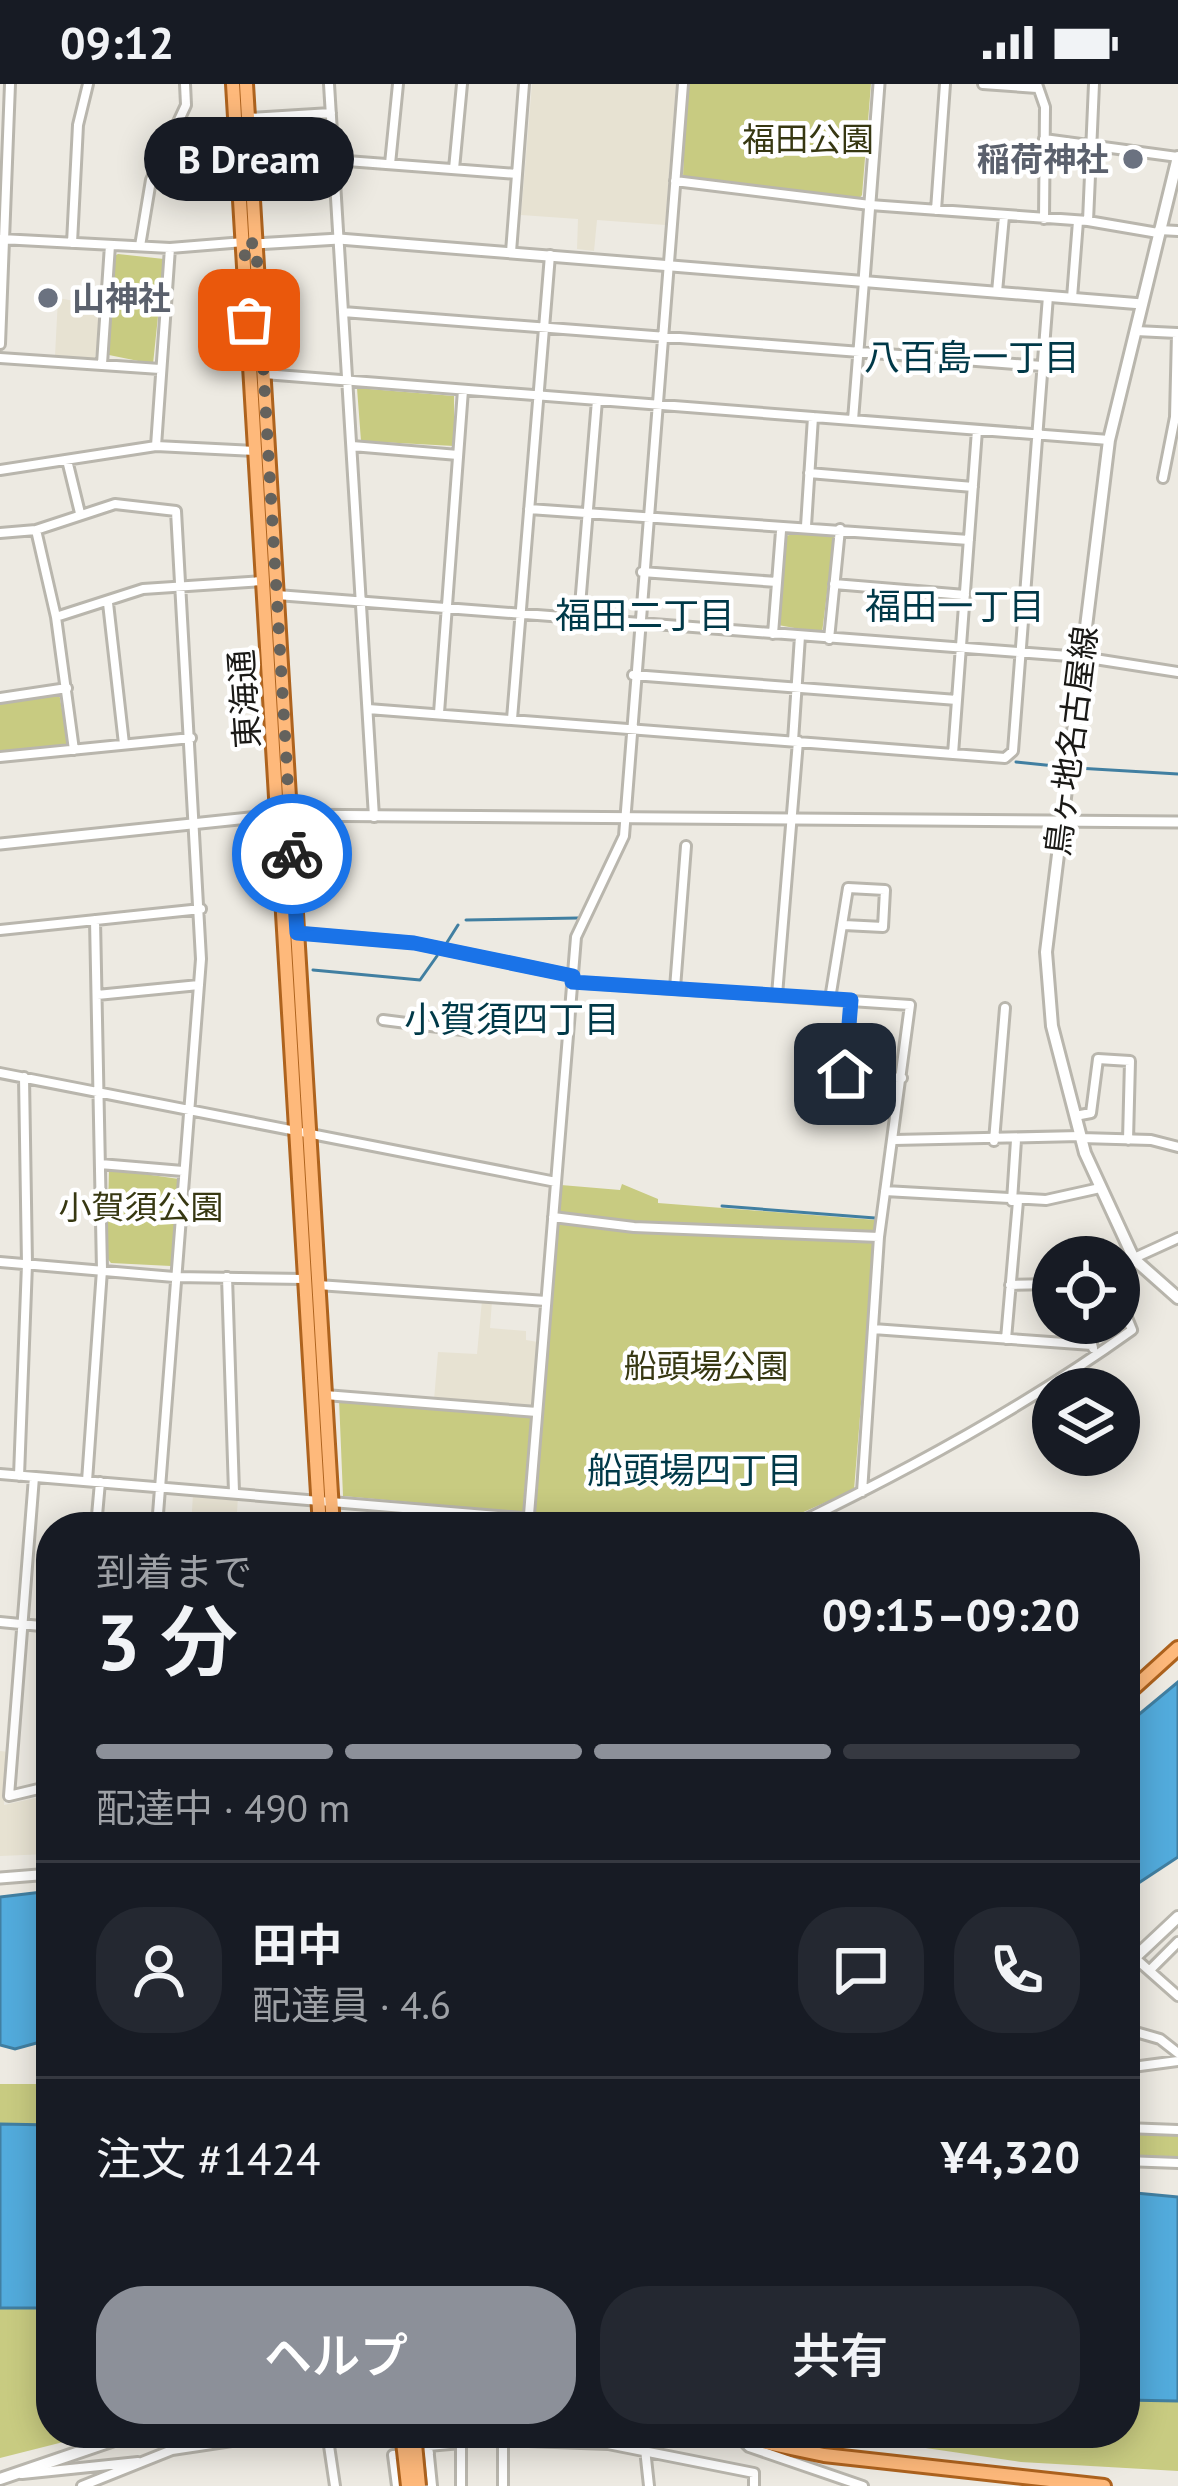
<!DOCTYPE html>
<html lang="ja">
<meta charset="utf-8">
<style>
:root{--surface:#171b24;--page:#242831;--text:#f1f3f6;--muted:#9ea1a6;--line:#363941;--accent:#8c9099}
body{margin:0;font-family:"PT Sans","Noto Sans JP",sans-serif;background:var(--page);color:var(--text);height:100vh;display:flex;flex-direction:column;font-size:45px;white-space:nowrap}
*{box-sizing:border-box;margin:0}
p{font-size:39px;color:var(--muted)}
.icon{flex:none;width:66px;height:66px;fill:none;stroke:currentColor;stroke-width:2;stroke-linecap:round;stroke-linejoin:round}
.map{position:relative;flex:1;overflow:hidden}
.sheet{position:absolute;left:36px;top:1428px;width:1104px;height:936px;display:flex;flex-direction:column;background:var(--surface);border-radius:48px;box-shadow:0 6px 30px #0003}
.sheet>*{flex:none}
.tools{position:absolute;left:1032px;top:1152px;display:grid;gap:24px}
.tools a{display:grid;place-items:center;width:108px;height:108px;border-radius:50%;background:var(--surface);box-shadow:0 6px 30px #0003;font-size:60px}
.pin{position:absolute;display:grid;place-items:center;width:102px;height:102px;color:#fff;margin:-51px;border-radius:24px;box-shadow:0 6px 18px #0006}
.courier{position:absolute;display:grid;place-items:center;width:120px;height:120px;margin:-60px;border:9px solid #1a73e8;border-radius:50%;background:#fff;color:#222;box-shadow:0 3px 15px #0007}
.bubble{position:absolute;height:84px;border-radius:42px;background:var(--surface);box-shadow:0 6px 30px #0003;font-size:39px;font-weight:600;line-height:84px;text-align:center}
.headline em{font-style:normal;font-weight:600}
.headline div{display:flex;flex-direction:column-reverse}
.headline{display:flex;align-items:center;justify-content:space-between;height:204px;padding:0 60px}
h1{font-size:78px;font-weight:600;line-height:90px}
.bar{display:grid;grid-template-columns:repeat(4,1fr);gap:18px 12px;align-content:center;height:144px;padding:0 60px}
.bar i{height:15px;border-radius:9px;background:var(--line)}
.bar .active{background:var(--accent)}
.bar p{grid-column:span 4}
.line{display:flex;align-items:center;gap:30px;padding:0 60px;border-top:3px solid var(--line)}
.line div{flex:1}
.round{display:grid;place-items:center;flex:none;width:126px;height:126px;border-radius:48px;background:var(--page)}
.primary-button{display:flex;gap:24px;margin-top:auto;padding:24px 60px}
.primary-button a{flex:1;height:138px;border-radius:48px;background:var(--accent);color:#fff;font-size:48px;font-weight:600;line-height:138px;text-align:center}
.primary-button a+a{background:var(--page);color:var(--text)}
.status{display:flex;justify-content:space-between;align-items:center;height:84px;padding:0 60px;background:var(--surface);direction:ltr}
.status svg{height:33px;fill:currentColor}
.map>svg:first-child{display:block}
</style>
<div class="status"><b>09:12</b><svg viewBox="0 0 49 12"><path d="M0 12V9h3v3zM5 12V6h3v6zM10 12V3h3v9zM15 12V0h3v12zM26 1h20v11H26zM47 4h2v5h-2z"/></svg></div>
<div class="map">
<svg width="1178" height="2402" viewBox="0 0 1178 2402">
<rect width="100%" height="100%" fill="#edeae2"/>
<path fill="#e7e2d2" d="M532,0H676L665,141L597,136L594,167L577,165L578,135L521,131Z
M58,214L102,222L95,275L55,272Z
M482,1216L492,1217L490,1244L526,1247V1256L538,1258L533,1325L434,1316L438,1268L477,1270Z
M193,1410L238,1413L236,1443H191Z
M0,1667L9,1668L4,1721L44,1712L48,1770L0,1772Z"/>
<path fill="#c8cb81" d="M686,0H871L862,111L859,115L683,94Z
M118,170L164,175L153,280L109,271L114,172Z
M357,304L454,312V362L361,357Z
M804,448L834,453L822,549L778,541L785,452Z
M59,609L68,658L64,662L0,667V618Z
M109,1085L179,1095L171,1182L111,1179L107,1174Z
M622,1100L658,1115V1119L876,1136L854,1406L769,1443H675L343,1412L339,1315L542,1328L561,1101L620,1106Z
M0,2000H51V2041L0,2040Z
M1130,2050L1178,2051V2075L1128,2073L1125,2059Z
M0,2224H51V2349H99L0,2374Z
M1125,2316L1178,2317V2387L1021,2378L823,2349H1125Z"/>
<path fill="#52abdc" stroke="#417fa1" stroke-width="3" d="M1178,1598V1773L1125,1808V1642Z
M51,1807V1955L15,1965L0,1961V1813Z
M0,2040L51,2041V2224H0Z
M1125,2108L1178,2113V2317L1125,2316Z"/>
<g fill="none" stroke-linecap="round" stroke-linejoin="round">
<path stroke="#417fa1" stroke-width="3" d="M1016,678L1055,682
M1077,684L1178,690
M466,836L578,834
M446,860L458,841
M313,886L420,896L437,872
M722,1122L875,1134"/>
<defs>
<path id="minor" d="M329,0L374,733
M983,0L1037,4
M1037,0L1045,23L1044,135
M248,34L331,29
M1044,55L1178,73
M334,76L517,90
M390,80L398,0
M454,85L462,0
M675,97L870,121L1088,137L1158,149
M936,126L945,0
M1088,137L1094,0
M1159,146L1178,147
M1,155L170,164L244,158
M72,159L78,41L88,0
M140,162L151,96L186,21L185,0
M511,168L524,0
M997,208L1004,132
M1072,214L1078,137
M343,228L1042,282
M1136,247L1177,249
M0,260L10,0
M0,274L160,285
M102,280L110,161
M264,290L1109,356
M853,336L864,197
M156,362L170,164
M352,362L458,371
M67,376L80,429
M0,386L156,362L255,367
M809,389L973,403
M1163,394L1175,333L1177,249
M529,425L969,456
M806,442L813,333
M0,449L36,446
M642,488L777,498
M834,500L965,511
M277,511L1082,573L1178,588
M108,519L124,660
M56,533L143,505L262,497
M579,534L597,316
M773,550L781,447
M829,555L840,445
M633,591L957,616
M0,614L67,604
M368,625L1005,674L1013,667L1048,212
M439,629L463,306
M512,635L550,171
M793,657L800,552
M74,666L56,533L36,446L115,420L176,427L201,875L157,1443
M953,670L977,346
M0,673L191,654
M0,846L201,825
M297,849L414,859L573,892
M572,898L910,921L879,1153L862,1408
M675,904L686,762
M97,911L199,901
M777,911L798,657
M830,915L848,804L885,806L883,843L844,841
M851,917L845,990L902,994
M383,936L470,947
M0,989L556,1098
M1075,1032L1091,1029L1098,975L1130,977L1128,1056
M1081,1054L1151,1056L1178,1063
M894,1056L1080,1052
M994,1057L1005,924
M100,1080L183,1087
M885,1107L1046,1116L1100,1104
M1012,1117L1016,1056
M553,1133L634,1143L879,1153
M0,1178L174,1193L304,1195
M1119,1181L1178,1154
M227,1193L234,1408
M318,1201L546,1217
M1010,1201L1053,1200
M1087,1239L1093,1264
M873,1245L1092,1261
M1006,1255L1018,1117
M325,1311L537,1328
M0,1390L629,1443
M19,1392L27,1180L24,993
M34,1393L9,1712L51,1702
M87,1397L102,1186L95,836
M96,1443L100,1398
M528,1443L576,853L624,752L683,0
M790,1443C909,1386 1025,1323 1132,1246L1119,1214
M0,1538L51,1543
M1135,1874L1178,1912
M1151,1885L1178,1858
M1125,1945L1160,1955L1178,1969
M1125,1984L1178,1977
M1125,2044L1178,2046
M1125,2077L1178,2079
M741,2355L749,2363L863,2402
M645,2365L649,2402
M22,2390L138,2378
M82,2402L172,2366L266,2352L328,2355L335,2402
M397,2402L393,2371L429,2369
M432,2402L428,2362L461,2359V2402
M503,2402V2356L608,2360L754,2389V2402"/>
<path id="tertiary" d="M255,160L339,155L1142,220
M864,197L879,0
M0,760L278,731L1178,738
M0,1794L51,1790
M368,2349L426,2353L467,2349"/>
<path id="secondary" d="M1178,73L1109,356L1046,868L1052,942L1085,1069L1134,1175L1178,1214
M1130,1878L1178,1833
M0,2395L135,2349"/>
<path id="primary" d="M233,0L320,1443
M246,0L333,1443
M1125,1612L1178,1564
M721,2349L824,2371L1104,2402"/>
</defs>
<use href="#minor" stroke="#b9b6ad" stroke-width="14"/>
<use href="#tertiary" stroke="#b9b6ad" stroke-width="15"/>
<use href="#secondary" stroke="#b9b6ad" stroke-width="16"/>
<use href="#primary" stroke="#ae631e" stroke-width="18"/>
<use href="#minor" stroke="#fff" stroke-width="8"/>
<use href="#tertiary" stroke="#fff" stroke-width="9"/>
<use href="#secondary" stroke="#fff" stroke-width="10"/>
<use href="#primary" stroke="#feb97b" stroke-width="12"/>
<defs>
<path id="primary-bridge" d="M402,2349L408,2402
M414,2349L419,2402"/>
</defs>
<use href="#primary-bridge" stroke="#ae631e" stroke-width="18" stroke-linecap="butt"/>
<use href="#primary-bridge" stroke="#feb97b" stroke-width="12"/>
</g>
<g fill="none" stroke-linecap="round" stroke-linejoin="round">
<path stroke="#64625d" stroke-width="12" stroke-dasharray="0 21.6" d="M249,236L244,158L256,160L292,770"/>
<path stroke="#1a73e8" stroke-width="15" d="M292,770L297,849L414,859L573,892L572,898L851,916L845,990"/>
</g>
<g fill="#6b7280" stroke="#fff" stroke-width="4.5">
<circle cx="1133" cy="75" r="12"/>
<circle cx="48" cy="214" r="12"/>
</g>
<g text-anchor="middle" stroke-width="9" stroke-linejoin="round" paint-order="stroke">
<g font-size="33" fill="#373812" stroke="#fff">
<text x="808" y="67">福田公園</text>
<text x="141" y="1135">小賀須公園</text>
<text x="706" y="1294">船頭場公園</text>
</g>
<g font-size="33" font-weight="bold" fill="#5b616d" stroke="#fff" text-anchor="end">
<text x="1109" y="87">稲荷神社</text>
<text x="72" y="226" text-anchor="start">山神社</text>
</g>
<g font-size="33" fill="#1a1916" stroke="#fff">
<text transform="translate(244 615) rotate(-94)" y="12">東海通</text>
<text transform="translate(1071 657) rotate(-83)" y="12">鳥ヶ地名古屋線</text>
</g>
<g font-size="36" fill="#003948" stroke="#fff">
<text x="972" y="286">八百島一丁目</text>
<text x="955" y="535">福田一丁目</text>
<text x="645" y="544">福田二丁目</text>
<text x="512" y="948">小賀須四丁目</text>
<text x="695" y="1399">船頭場四丁目</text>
</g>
</g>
</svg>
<div class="tools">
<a><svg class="icon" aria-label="locate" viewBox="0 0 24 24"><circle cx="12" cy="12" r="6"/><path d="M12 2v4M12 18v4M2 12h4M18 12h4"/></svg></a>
<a><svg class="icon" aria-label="layers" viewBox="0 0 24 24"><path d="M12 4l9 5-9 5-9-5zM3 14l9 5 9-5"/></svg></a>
</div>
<div class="pin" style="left:249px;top:236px;background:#ea580c"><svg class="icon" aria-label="bag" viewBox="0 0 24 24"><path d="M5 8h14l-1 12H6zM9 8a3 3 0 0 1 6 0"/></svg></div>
<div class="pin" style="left:845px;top:990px;background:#1f2937"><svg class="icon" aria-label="home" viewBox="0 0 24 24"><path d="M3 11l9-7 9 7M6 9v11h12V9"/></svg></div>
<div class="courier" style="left:292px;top:770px"><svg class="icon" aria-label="bike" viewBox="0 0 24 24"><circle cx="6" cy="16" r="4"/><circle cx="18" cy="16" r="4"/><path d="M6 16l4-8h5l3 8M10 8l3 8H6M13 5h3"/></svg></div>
<div class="bubble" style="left:144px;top:33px;width:210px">B Dream</div>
<section class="sheet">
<div class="headline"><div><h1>3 分</h1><p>到着まで</p></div><em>09:15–09:20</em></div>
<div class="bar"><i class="active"></i><i class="active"></i><i class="active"></i><i></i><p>配達中 · 490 m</p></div>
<div class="line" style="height:216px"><a class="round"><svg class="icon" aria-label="person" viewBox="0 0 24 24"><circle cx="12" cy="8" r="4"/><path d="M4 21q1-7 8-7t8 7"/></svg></a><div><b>田中</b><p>配達員 · 4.6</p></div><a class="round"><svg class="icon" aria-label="chat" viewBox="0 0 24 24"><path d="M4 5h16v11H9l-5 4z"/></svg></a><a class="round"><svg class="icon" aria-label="phone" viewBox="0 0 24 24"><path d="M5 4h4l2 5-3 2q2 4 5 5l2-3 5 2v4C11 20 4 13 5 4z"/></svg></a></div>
<div class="line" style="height:156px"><div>注文 #1424</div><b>¥4,320</b></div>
<div class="primary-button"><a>ヘルプ</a><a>共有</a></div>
</section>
</div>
